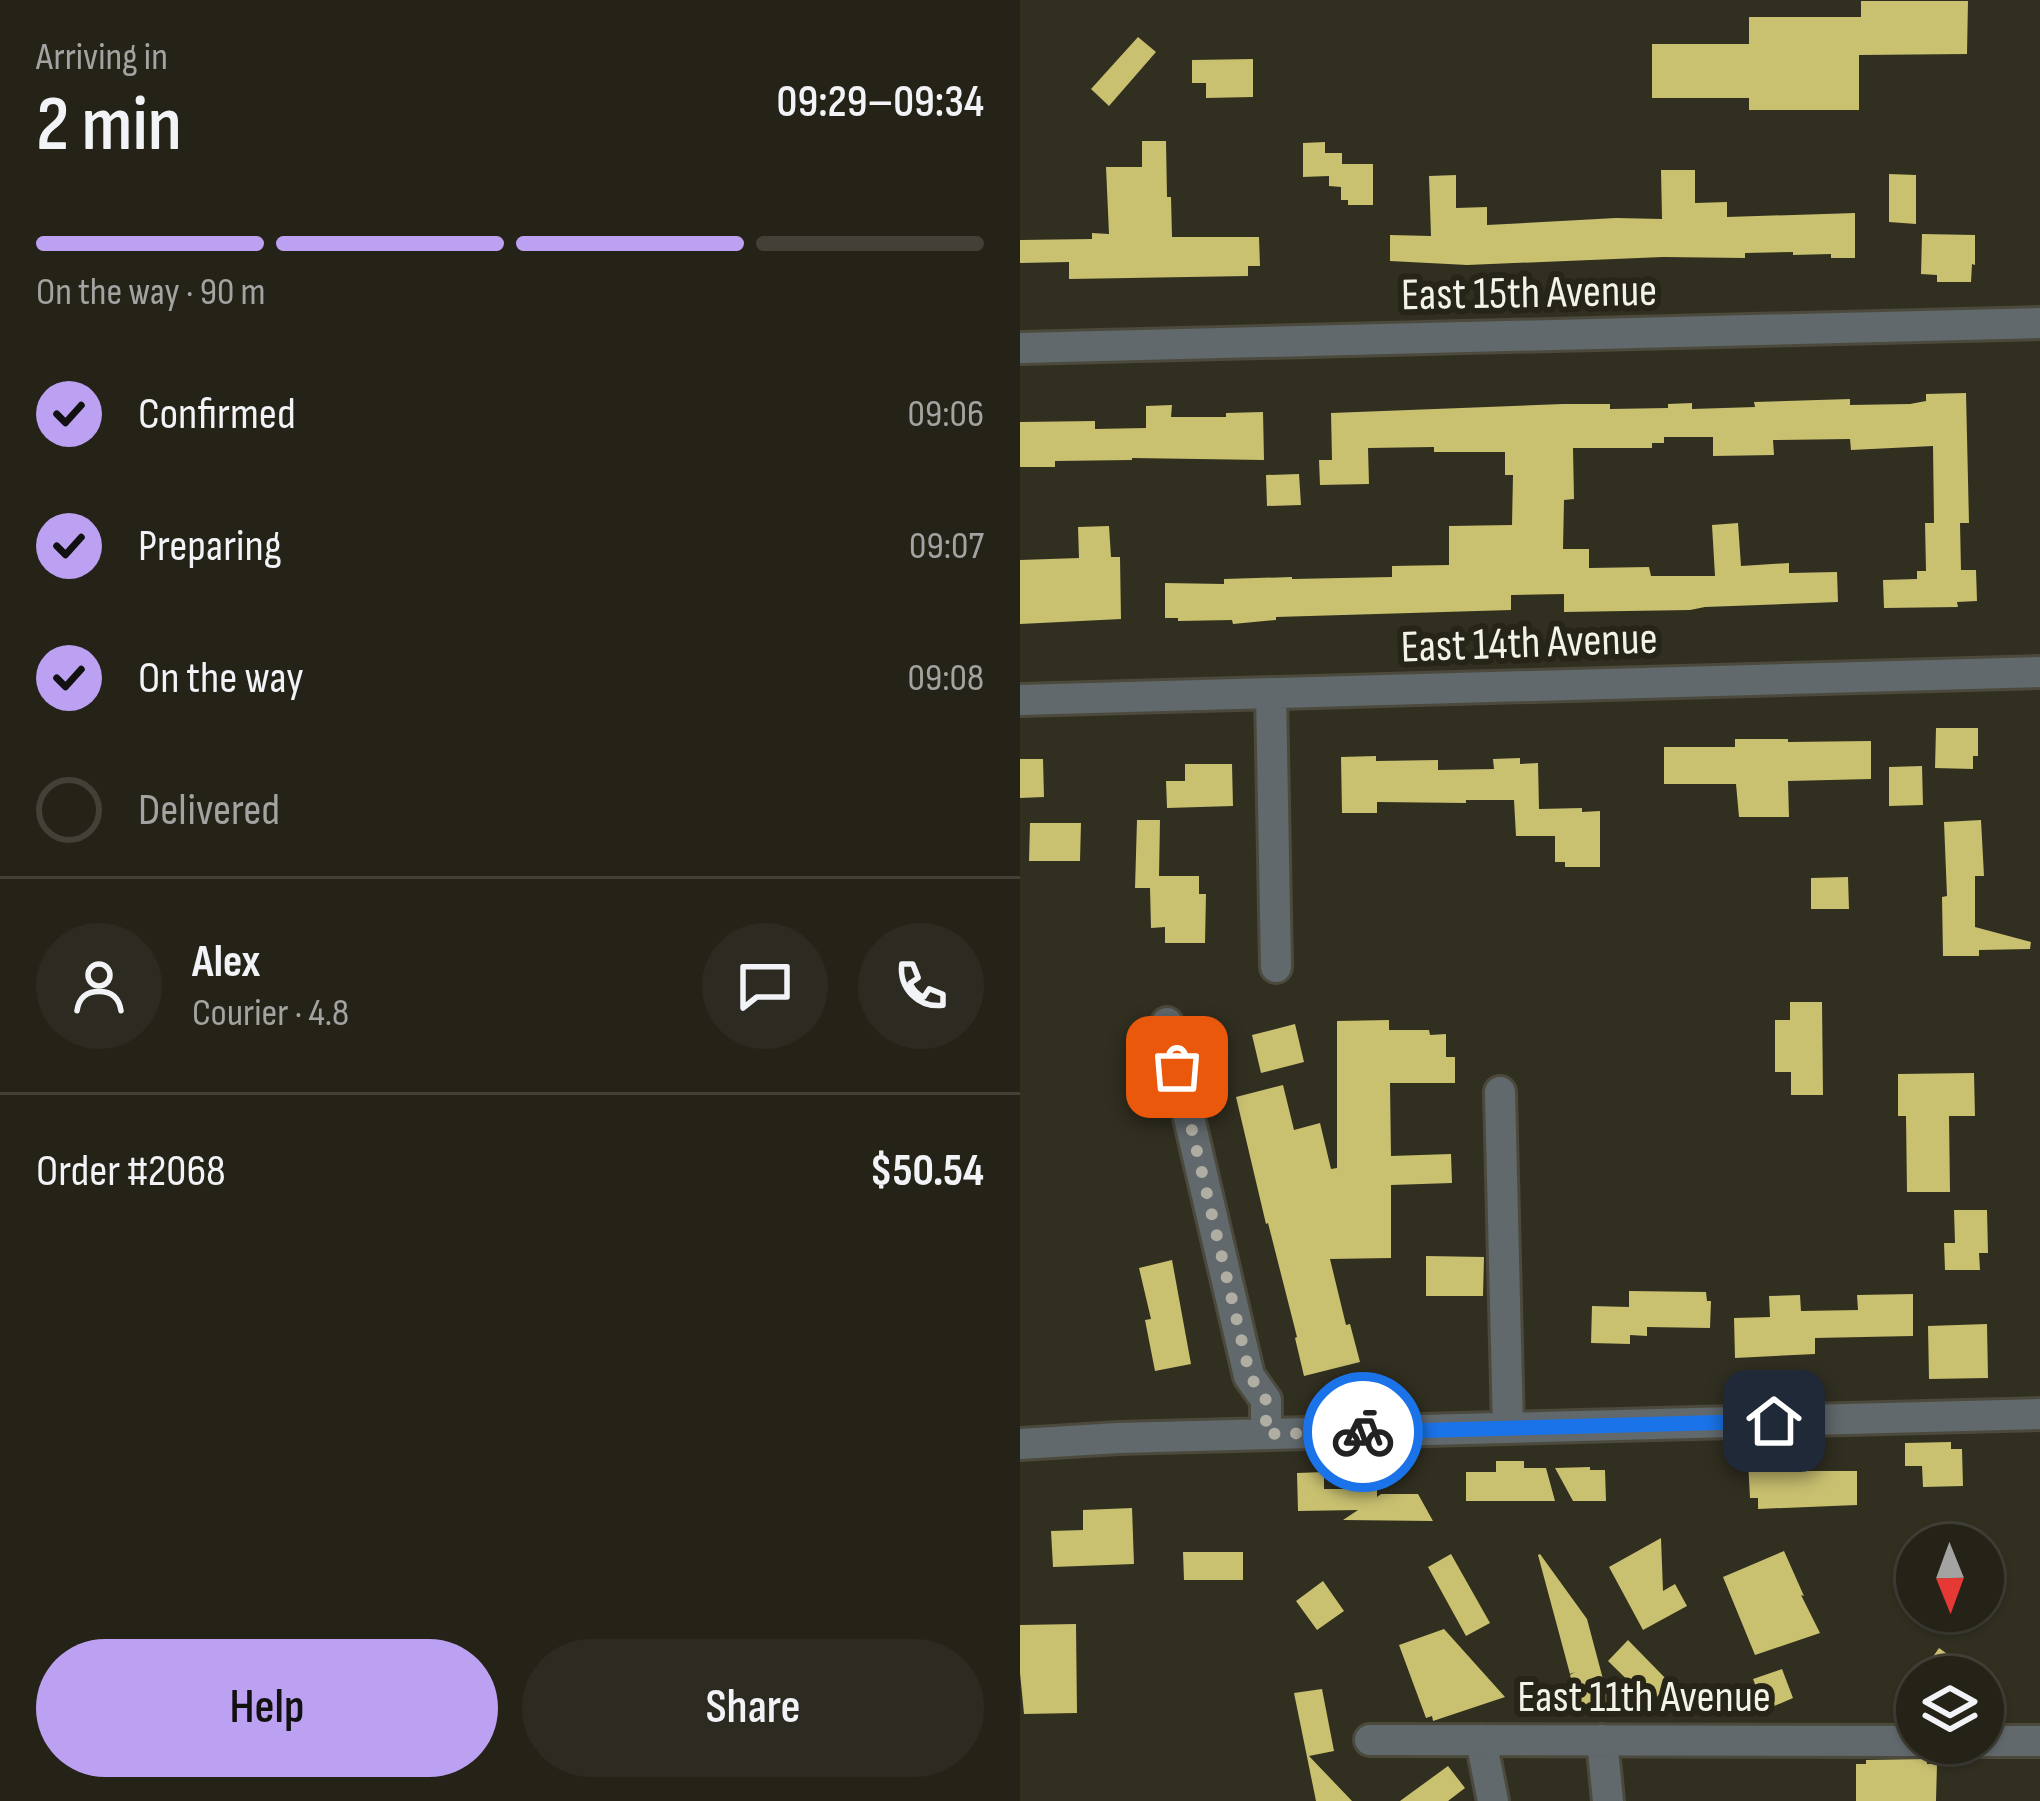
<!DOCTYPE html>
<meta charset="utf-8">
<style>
:root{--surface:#252318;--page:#2d2b21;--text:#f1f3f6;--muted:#a3a4a2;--line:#424037;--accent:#bca0f2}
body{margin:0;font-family:"Sofia Sans Condensed",sans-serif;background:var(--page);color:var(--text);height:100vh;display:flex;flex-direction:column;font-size:45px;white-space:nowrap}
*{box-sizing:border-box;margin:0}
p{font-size:39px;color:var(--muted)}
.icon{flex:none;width:66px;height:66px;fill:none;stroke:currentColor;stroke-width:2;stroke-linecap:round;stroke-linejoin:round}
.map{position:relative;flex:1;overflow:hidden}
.details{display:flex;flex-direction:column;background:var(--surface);width:1020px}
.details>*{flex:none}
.needle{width:78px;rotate:179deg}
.controls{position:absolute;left:876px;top:1524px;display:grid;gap:24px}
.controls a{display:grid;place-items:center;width:108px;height:108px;border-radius:50%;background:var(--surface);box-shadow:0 3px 9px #0004,0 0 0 3px var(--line);font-size:60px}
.pin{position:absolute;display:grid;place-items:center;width:102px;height:102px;color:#fff;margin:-51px;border-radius:24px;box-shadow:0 6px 18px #0006}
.courier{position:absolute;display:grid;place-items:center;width:120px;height:120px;margin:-60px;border:9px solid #1a73e8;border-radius:50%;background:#fff;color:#222;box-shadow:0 3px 15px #0007}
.summary em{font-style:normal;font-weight:600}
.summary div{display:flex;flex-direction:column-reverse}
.summary{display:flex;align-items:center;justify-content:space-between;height:204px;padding:0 36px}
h1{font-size:78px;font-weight:600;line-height:90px}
.bar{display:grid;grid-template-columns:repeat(4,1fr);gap:18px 12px;align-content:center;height:144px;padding:0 36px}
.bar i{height:15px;border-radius:9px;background:var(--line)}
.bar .selected{background:var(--accent)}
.bar p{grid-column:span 4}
.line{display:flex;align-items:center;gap:30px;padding:0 36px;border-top:3px solid var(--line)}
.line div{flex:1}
.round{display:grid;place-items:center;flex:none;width:126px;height:126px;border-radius:63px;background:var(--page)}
ol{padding:0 36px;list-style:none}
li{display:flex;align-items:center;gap:36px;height:132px}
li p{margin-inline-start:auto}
li .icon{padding:12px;border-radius:50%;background:var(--accent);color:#111;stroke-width:4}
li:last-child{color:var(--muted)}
li i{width:66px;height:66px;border:6px solid var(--line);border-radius:50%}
.action{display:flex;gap:24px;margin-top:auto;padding:24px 36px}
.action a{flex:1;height:138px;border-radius:72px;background:var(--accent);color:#111;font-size:48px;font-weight:600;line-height:138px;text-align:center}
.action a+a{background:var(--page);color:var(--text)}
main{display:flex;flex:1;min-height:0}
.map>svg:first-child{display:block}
</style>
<main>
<section class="details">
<div class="summary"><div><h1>2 min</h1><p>Arriving in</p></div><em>09:29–09:34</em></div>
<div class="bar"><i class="selected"></i><i class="selected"></i><i class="selected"></i><i></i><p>On the way · 90 m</p></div>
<ol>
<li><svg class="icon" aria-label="check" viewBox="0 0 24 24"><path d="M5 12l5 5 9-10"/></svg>Confirmed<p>09:06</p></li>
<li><svg class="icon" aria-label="check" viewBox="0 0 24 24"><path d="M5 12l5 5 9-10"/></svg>Preparing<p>09:07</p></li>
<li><svg class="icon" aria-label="check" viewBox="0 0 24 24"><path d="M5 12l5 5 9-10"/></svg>On the way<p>09:08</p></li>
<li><i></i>Delivered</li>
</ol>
<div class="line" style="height:216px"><a class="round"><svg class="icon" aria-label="person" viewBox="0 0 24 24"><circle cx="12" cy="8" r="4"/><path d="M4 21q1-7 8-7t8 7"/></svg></a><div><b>Alex</b><p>Courier · 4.8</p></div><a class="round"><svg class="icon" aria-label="chat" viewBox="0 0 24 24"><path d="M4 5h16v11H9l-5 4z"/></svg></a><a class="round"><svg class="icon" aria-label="phone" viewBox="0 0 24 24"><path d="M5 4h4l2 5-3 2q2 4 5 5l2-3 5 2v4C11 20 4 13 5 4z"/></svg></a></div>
<div class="line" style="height:156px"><div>Order #2068</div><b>$50.54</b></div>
<div class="action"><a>Help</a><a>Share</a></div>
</section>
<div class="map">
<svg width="1020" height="1801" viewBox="0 0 1020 1801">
<rect width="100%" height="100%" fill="#312f20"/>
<path fill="#c9c070" d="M841,1H948L947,54L839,55V110H729V98H632V44H729V17H841Z
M118,37L136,52L89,106L71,89Z
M233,59V97L186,98V83H172V60Z
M122,141H146L147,197H151L152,237H239L240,266H228V276L49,279V262L0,263V240L72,239V233L89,234L86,167H122Z
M305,142V153H322V164H353V205H328V200H321V187L309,186V176L283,177V143Z
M641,170H675V203L707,202V217L835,213V258H811V254L773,255V252L725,253V258L643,257L447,265L370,261V235L411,236L409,176L436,175V208L467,207V225L596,218L642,219Z
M869,174L896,175V224L869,222Z
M902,234L955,235V265L952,264L951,282H917V275L901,274Z
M946,393L949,523H940L941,570H956L957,601L937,602L938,607L864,608L863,580L897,579V571H906L905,523H914L913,446L831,450L830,439L753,440L754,455L693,456V437H644V443H632V448H553L554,499L544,500L543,549H569V568L629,567L631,576H695L692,525L718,523L721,566L769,563V573L817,572L818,602L685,607L670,610L544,612V594L491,595V610L256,617V620L213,624L212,620L158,621V618H145V583L204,584V579L272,577V579L372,577V566L429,565V526L492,525L493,475H485V452H414V447L348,448L349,484L300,485L299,460H312L311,413L543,404H590V409L648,408V404L672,403V409L735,407L734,402L830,399V405L890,404L906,401V394Z
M152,405L151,417H206V413L243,412L244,460L112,458V460L35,461V467H0V422L75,421V429L126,428V406Z
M279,474L281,505L247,506L246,475Z
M89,526L91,557H100L101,619L0,624V560L59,558L58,527Z
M916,728H958V756H953V769L915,768Z
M715,739H768V742L851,741V779L768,781L769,817H719L716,784H644V747H715Z
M356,756V761L418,760V770L474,769L473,759L500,758V764L518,763L519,809L562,808V812L580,811V867H545V862H535V836H496L494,800H446V803L357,802V813H322L321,757Z
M0,759H23L24,797L0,798Z
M165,764H212L213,806L147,808L146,781H165Z
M902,766L903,805L869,806V767Z
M117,820H140L139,876H179V894H186L185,943H145V927L131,928L130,888H115Z
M961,820L964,876H955V927L1011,942L1010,949L959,950V956H923L922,897L927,896L924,822Z
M10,823H61L60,861H9Z
M828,877L829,909H791V878Z
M770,1002H802L803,1095H771V1072H755V1020H770Z
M369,1020V1030H409L410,1035L426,1034V1057H435V1083H370L371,1156L431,1154L432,1183L371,1185V1258L310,1259L326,1325L330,1324L340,1362L284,1376L275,1338L277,1337L248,1223L246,1224L216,1097L263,1085L274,1130L300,1123L311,1169L317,1168V1021Z
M275,1024L284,1062L241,1073L232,1035Z
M954,1073L955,1116H929L930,1192H887L886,1116H878V1074Z
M934,1210H967L968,1253H959L960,1270H925L924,1243H935Z
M406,1256L464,1257L463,1296H406Z
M152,1260L171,1364L135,1371L125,1320L131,1319L119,1268Z
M609,1291L686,1292L687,1301H691L690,1328L627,1327V1336L610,1335V1344L571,1343L572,1306L609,1307Z
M893,1294V1336L795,1338V1354L715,1358L714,1318L750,1317L749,1296L780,1295L781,1311L838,1310L837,1295Z
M967,1324L968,1378L909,1379L908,1326Z
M931,1442V1449H942L943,1486L903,1487L902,1466H885V1443Z
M786,1459V1471H837V1505L738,1509V1498H730L728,1461Z
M476,1461H504V1468H526L535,1501H446V1472H476Z
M570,1467V1470H585L586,1501H553L535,1468Z
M304,1472V1489H357V1497L361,1494H398L413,1521L323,1520L338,1510L278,1511L277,1473Z
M112,1508L114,1564L33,1567L31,1531L63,1530V1510Z
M641,1538L643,1591L655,1584L667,1606L623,1630L589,1567Z
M764,1551L784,1596L781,1595L800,1633L735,1655L703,1577Z
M163,1552H223V1580H164Z
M431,1554L470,1623L446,1636L408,1567Z
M520,1554L567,1619L592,1713L583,1716L580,1710L561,1715L550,1675L555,1672L550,1674L518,1555Z
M303,1581L324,1611L297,1630L276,1601Z
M56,1624L57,1713L4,1714L0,1673V1625Z
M424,1629L485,1697L413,1721L412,1716L406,1718L379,1645Z
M608,1640L650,1683L631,1703L588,1661Z
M919,1648L959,1677H899Z
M762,1669L773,1698L745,1710L733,1679Z
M302,1689L314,1751L289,1756L332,1801H296L274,1693Z
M907,1759V1764H917L916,1801H836V1764H846V1760Z
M428,1766L445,1788L428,1801H380Z"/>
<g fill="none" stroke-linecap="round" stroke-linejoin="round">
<defs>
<path id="minor" d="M0,348L1020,323
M251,693L256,967
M0,700L1020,672
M147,1023L229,1376L246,1400V1434
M480,1092L488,1428
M0,1444L98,1438L1020,1414
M350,1740L897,1741
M461,1740L473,1801
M582,1740L588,1801
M963,1741H1020"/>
</defs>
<use href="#minor" stroke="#4c4a3c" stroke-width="36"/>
<use href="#minor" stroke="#61696d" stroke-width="30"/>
</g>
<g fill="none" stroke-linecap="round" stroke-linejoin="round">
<path stroke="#b0aea3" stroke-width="12" stroke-dasharray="0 21.6" d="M157,1067L230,1376L246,1400V1434L343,1432"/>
<path stroke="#1a73e8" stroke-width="15" d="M343,1432L754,1421"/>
</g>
<g text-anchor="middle" stroke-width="12" stroke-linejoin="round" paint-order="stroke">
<g font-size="45" fill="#f4f3e9" stroke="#272517">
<text transform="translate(509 291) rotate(-1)" y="16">East 15th Avenue</text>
<text transform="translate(509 641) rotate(-2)" y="16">East 14th Avenue</text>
<text x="624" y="1711">East 11th Avenue</text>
</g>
</g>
</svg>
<div class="controls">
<a><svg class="needle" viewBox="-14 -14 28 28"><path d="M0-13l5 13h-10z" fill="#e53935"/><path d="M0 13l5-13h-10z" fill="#a3a4a2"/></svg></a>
<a><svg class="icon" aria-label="layers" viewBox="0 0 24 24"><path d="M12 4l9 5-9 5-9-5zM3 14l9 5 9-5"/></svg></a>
</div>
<div class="pin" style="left:157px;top:1067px;background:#ea580c"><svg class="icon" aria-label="bag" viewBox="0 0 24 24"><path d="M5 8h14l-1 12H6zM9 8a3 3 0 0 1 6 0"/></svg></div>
<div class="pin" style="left:754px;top:1421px;background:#1f2937"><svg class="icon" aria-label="home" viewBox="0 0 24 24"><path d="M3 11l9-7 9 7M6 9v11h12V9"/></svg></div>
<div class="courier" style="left:343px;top:1432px"><svg class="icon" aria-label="bike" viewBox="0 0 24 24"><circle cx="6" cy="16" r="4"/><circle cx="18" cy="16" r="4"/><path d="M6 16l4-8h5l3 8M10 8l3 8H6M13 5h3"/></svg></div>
</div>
</main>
